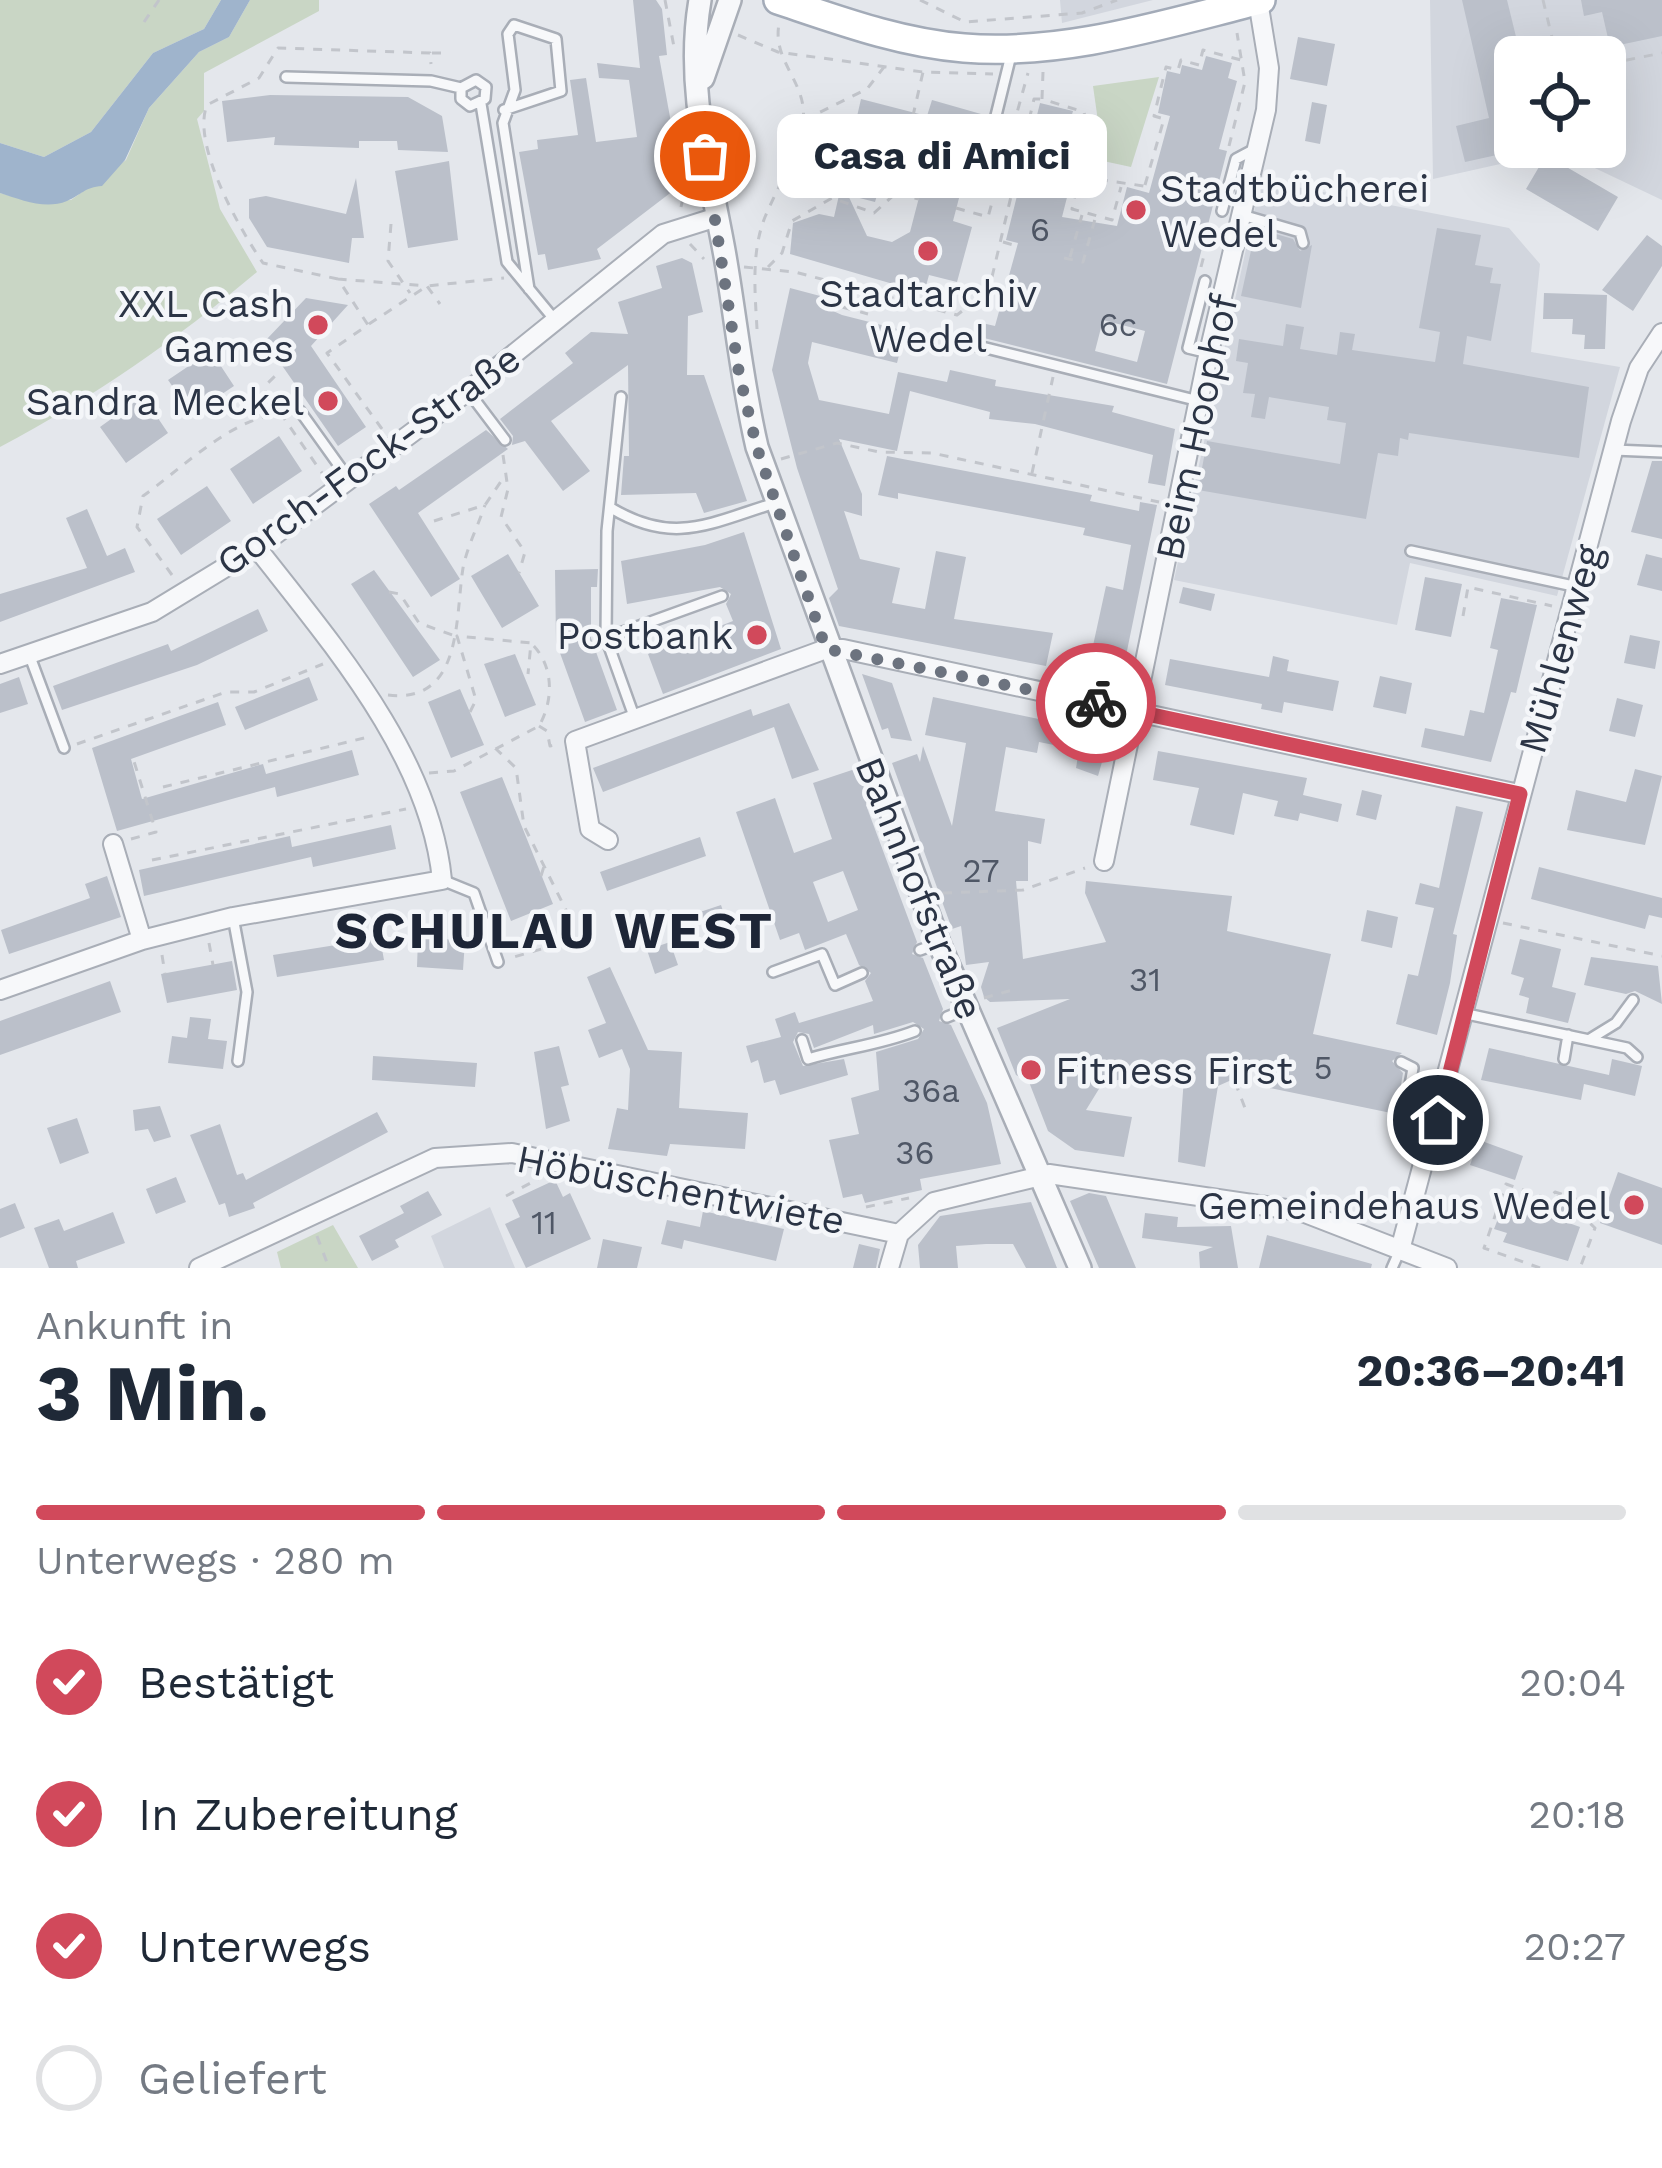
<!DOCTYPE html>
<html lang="de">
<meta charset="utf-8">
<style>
:root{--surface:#fff;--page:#f6f6f7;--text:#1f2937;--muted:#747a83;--line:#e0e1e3;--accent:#d1495b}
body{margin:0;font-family:"Work Sans",sans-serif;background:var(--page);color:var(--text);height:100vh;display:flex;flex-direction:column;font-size:45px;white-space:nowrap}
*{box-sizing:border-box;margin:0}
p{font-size:39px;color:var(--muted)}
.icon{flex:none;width:66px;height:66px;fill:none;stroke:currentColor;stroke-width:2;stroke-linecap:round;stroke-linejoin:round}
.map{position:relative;height:1268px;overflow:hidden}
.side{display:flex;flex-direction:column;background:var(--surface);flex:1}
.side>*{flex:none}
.tools{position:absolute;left:1494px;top:36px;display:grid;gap:24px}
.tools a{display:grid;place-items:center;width:132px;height:132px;border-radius:18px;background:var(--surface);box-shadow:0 12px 48px #0002;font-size:60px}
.pin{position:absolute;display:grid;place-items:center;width:102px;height:102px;color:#fff;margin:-51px;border:6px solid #fff;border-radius:50%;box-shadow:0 3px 12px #0007}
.courier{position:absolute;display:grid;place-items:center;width:120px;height:120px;margin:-60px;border:9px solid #d1495b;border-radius:50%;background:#fff;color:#222;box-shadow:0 3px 15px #0007}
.bubble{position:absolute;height:84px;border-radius:18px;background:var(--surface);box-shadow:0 12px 48px #0002;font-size:39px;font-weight:700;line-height:84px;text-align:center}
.overview em{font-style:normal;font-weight:700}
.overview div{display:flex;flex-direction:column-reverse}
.overview{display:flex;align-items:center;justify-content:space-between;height:204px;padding:0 36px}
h1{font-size:78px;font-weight:700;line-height:90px}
.bar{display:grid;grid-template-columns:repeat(4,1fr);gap:18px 12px;align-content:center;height:144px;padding:0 36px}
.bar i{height:15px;border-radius:9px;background:var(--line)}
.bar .on{background:var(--accent)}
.bar p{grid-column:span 4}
ol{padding:0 36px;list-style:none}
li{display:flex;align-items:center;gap:36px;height:132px}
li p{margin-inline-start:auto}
li .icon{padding:12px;border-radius:50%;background:var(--accent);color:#fff;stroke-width:4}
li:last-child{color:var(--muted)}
li i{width:66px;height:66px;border:6px solid var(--line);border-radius:50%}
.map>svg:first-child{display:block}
</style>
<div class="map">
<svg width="1662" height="1268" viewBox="0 0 1662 1268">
<rect width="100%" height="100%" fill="#e4e7ec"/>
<path fill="#d2d6de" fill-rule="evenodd" d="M1060,0H1153L1062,23Z
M1430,0H1662V200L1559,151L1433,179ZM1515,57H1605V147H1515Z
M1261,180L1509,228L1540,264L1531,352L1620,367L1557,596L1410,563L1397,625L1174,580Z
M490,1207L515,1268H444L431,1236Z"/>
<path fill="#c9d6c5" d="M0,0H221L204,29L153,53L91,132L44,157L0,143Z
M250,0H319V11L204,73V111L197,119L220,209L257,272C176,340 93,398 0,447V193L28,201L71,200L126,160L149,108L199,52L229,37Z
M1159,77L1131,167L1094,159L1100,135L1093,86Z
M333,1225L358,1268H281L277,1252Z"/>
<path fill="#9fb4cc" d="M221,0H250L229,37L199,52L149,108L125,160L102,186C85,187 81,195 67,201C45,210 22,200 0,193V143L44,157L91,132L153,53L204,29Z"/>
<path fill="#bbc0ca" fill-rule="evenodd" d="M633,0H656L662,9L667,55L659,56L682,184L597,249L601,259L548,270L545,254L538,255L519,152L538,149L537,140L578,135L570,80L586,78L596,142L637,137L629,80L599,78L597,63L640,68Z
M1462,0H1507L1521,57H1515V151L1465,162L1456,126L1489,118Z
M1581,0H1662V36L1610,47L1602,12L1584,16Z
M1298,37L1335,44L1327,86L1290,79Z
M1206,56L1232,63L1228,78L1237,81L1219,149L1227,151L1167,384L980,337L982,323L995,326L1018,243L1006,240L1040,103L1073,111L1071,118L1083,120L1079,134L1092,136L1082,173L1074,170L1062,217L1117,226L1127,187L1149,193L1170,116L1158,113L1167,71L1180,74L1182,65L1202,70ZM1103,320L1145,331L1137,362L1095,351Z
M270,95L408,97L442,116L448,152L398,150L397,141H359V148L274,145L275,137L227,142L222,101Z
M861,99L927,116L932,100L981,114L953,221L972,227L957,282L929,275L924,293L790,254L793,223L819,214L834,217ZM899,123L936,132L910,232L892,242L867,236L848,195L875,202Z
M1312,102L1327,105L1320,144L1305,141Z
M1546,155L1618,197L1598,231L1526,189Z
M449,161L458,240L408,248L395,171Z
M356,178L364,238H352L349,263L267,247L249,218V199L266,196L346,214Z
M1256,228L1293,239L1300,251L1312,245L1301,308L1241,296Z
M1437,228L1481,235L1475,265L1493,268L1490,283L1501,284L1491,341L1467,336L1463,364L1589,387L1579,458L1409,433L1408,440L1400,438L1398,456L1378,453L1366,519L1198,490L1207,441L1340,464L1346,423L1327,420L1329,407L1269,397L1265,419L1251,417L1255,394L1243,393L1248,363L1236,361L1239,339L1283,346L1286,324L1304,327L1300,349L1337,355L1340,332L1355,334L1352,350L1435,362L1440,332L1419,328Z
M1647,235L1662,246V266L1633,311L1602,290Z
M682,258L692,263L703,312L688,316L687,375H704L747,501L704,513L696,493L621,495L624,456H629L628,365L551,421L590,471L563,491L525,441L512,445L513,436L500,419L573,363L565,353L591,332L628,334L618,302L662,288L656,266Z
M790,288L824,297L822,306L842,315L905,331L897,363L812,342L808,363L819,400L889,414L898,372L947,382L950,370L996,380L995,386L1114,406L1112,412L1175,429L1165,486L1148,483L1153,455L1035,424L989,419L990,412L910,391L897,451L839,439L862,494V516L844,511L860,559L900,568L892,603L925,609L936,551L966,557L954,619L1053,633L1046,666L839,626L829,598L838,589L797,468L772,370Z
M1544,293L1607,295L1605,349H1584L1585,335L1572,334L1573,319H1543Z
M306,298L348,305L311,346L366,427L338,446L265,341Z
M211,351L234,386L192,414L168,380Z
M143,396L168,433L126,463L100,427Z
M486,430L508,449L418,513L460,579L431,597L369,504L396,486L399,490Z
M279,436L302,471L253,504L230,469Z
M887,456L1092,495L1090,501L1139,511L1140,502L1157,505L1121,680L1087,673L1106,586L1123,590L1131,545L1083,535L1085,528L1012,514L898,493V499L878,495Z
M1652,461H1662V539L1631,532Z
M207,486L231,521L181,555L157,519Z
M87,509L107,556L125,548L135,572L0,622V594L87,568L66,518Z
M744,532L781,649L663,694L648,654L733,621L726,604L731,594L720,587L627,604L621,561L705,545Z
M508,554L539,606L502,628L471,576Z
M1646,554L1662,558V591L1637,585Z
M598,569L597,587H591V638L617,710L585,722L556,642L555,570Z
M374,570L440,660L413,677L351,584Z
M1425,577L1462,584L1451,637L1415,630Z
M1183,587L1215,594L1211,611L1179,603Z
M1501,598L1537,605L1516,693L1511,692L1491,762L1421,747L1425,728L1464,736L1470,710L1484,713L1498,650L1490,648Z
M258,609L268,631L197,665L62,710L53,686L168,644L171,651Z
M1630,635L1660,641L1655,669L1624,663Z
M515,654L536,705L505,717L484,664Z
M1273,656L1289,660L1287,671L1339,681L1333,711L1284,702L1282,713L1261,709L1262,704L1165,685L1170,659L1269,677Z
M862,674L892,683L912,741L891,738L888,728L882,730Z
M1380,676L1412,683L1406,714L1373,707Z
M19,677L28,704L0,713V684Z
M309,677L318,700L245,730L235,707Z
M460,689L484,745L451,758L428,702Z
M933,697L1110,734L1098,776L1076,768L1079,750L1039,742L1037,753L1006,747L995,811L1045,819L1041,844L1028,841V881H1016L1023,959L1106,942L1085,893L1086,881L1232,896L1227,931L1331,954L1313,1034L1402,1053L1392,1061L1403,1073L1396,1114L1260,1086L1265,1065L1218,1086L1205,1167L1178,1162L1185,1063L1102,1084L1086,1110L1132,1117L1124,1157L1075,1150L1048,1131L1029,1082L1016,1075L997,1028L1070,999L990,1002L984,997L981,987L989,962L966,965L961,926L952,929L892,763L917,754L920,762L923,746L952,826L966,743L925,735Z
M1617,698L1643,705L1635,737L1609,731Z
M218,702L226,725L131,759L142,799L263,764L266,774L352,750L359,775L277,797L275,787L117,831L92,748Z
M789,703L819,770L792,779L774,727L603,792L593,768L751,709L753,716Z
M1158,751L1307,778L1303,795L1342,804L1338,822L1300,813L1298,821L1274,816L1278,801L1243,793L1234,835L1190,825L1199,788L1153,780Z
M855,769L866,786L871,803L866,805L917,942L912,954L923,958L943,1009L939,1021L951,1025L987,1103L1001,1164L920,1179L922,1190L865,1203L862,1194L843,1198L829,1140L859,1134L851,1098L879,1090L876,1052L918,1039L924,1029L913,1022L874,1034L873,1025L814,1048L809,1034L798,1032L793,1042L803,1066L844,1059L848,1075L780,1095L775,1080L764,1083L758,1060L751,1063L746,1046L781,1037L775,1019L795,1012L799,1023L873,1001L865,981L871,973L859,965L846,934L805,950L799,933L780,940L736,812L775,798L794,853L832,839L813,783ZM843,871L858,910L828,922L813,882Z
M1635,769L1662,776L1645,845L1567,830L1576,790L1626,802Z
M502,777L553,904L511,921L460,792Z
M1362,790L1382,795L1376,820L1356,815Z
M1456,806L1483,812L1453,934L1457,935L1450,983L1437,1035L1396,1024L1408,974L1418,976L1434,908L1415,904L1420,883L1439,888Z
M391,825L396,849L313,867L311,857L144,896L139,870L290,836L292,847Z
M700,837L706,856L607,891L600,872Z
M1539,867L1662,898V918L1649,915L1645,929L1531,899Z
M107,876L121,917L9,954L1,930L90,898L85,884Z
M721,905L730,932L710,939L700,912Z
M1367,910L1398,917L1392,948L1361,941Z
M380,938L384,960L277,977L273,955Z
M418,938L465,940L463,970L417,967Z
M1520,939L1561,949L1552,987L1576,993L1568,1023L1526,1013L1529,998L1519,995L1524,978L1511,974Z
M670,942L678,965L655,974L647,950Z
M1591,957L1658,966L1662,1004L1635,991L1626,994L1584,985Z
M232,961L237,990L167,1003L161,974Z
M610,967L648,1050L682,1052L679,1108L748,1113L745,1149L670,1144L667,1156L608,1149L617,1108L628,1110L630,1069L622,1049L599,1058L588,1030L606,1023L587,977Z
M110,981L121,1012L0,1055V1021Z
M190,1017L211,1019L208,1039L227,1041L223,1069L168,1063L172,1036L187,1038Z
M559,1046L569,1085L561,1087L570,1121L546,1129L534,1052Z
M1489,1048L1609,1075L1612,1059L1642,1066L1635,1096L1584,1084L1581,1100L1481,1080Z
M373,1056L477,1063L475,1087L372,1080Z
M160,1106L171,1137L154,1142L148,1129L135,1131L133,1110Z
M377,1112L388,1132L253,1203L255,1208L229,1217L225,1203L219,1205L190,1135L220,1124L237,1175L243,1173L246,1180Z
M77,1118L89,1153L60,1164L47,1128Z
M1479,1140L1523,1156L1515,1180L1470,1165Z
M1618,1172L1662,1188V1245L1600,1223Z
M176,1177L186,1202L156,1214L146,1189Z
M555,1180L563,1197L570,1193L591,1239L526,1268L505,1224L520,1217L512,1200Z
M428,1191L442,1215L395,1240L399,1247L372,1261L359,1236L404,1213L400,1206Z
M1089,1193L1106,1196L1136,1268H1099L1070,1201Z
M1557,1195L1573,1201L1566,1222L1580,1227L1568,1261L1503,1242L1507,1233L1494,1229L1503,1206L1510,1209L1512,1202L1550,1216Z
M1031,1202L1057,1268H1026L1013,1244H986L956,1246L958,1268H920L918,1245L940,1216Z
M15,1203L25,1228L0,1238V1209Z
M703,1211L784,1229L776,1261L684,1240L682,1249L661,1244L667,1220L700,1227Z
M113,1212L125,1243L76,1261L78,1268H49L34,1228L59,1219L64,1231Z
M1145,1213L1178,1217L1177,1227L1231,1226L1238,1268H1200L1199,1252L1213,1247L1142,1238Z
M1267,1235L1372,1264L1371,1268H1259Z
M603,1239L642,1247L637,1268H597Z
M859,1244L880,1249L876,1268H853Z"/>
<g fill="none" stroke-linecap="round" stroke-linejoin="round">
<defs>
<path id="service" d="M286,77L431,81L461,88L476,80L486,87L485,99L470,106L461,99V88
M481,104L507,262L554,319
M504,110L561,91L556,39L514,25L508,34L515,90L503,123L529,289
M985,160L1011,55
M1222,211L1236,159L1253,150
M1242,215L1300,232L1303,243
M1205,281L1188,348L1209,353
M974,345L1199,401
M468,391L505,440
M300,411L348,478
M1614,450L1662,452
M611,508C674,546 710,523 775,503
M1411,551L1578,587
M606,638L607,531L621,397
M29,654L64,748
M635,719L606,638L722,596
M442,880L474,893L498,962
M233,917L247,992L238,1061
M920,950L939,943
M773,972L822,954L835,985L862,973
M1467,1014L1627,1048L1637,1057
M947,1017L967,1009
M1590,1039L1616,1023L1633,1000
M802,1040L808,1059C845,1048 879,1045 915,1031
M1564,1059L1568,1035
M1401,1062L1413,1068L1401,1137
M1392,1268L1400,1250"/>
<path id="minor" d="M0,664L152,612L257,548L468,391L663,234L714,218
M608,840L590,829L575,741L826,649H843L1519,794
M113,844L142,940
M1104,861L1206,365L1266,110L1269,68L1258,1
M0,990L142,940L233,917L442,880C430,756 332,644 257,548
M1400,1250L1621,421L1639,368L1662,333
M199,1268L435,1158L512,1153L899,1234
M889,1268L899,1234L934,1202L1049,1174L1300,1211L1447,1268"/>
<path id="tertiary" d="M700,0C685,87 710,171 725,256C736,320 742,383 757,447L939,943L1080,1268
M703,78L730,0"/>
<path id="primary" d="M778,0C838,20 900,43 964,48C1065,56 1164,24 1261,0"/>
</defs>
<use href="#service" stroke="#a9aeb7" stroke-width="14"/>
<use href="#minor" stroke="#a9aeb7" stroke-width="22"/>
<use href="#tertiary" stroke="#a9aeb7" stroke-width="26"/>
<use href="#primary" stroke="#a3abb8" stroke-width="32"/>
<path stroke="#c2c5cb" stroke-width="3" stroke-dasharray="9 9" stroke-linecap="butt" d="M665,0L675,52
M920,0L965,22L1082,13L1117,0
M1543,0L1556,54L1627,60L1662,53
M144,22L159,0
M738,35L778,52L923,72L993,74
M432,53H450
M1043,72L1042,99L1084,112L1089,136
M804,120L867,89L884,67
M1229,146L1245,82L1237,33
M1080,172L1072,209L1112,220L1121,187
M1081,177L1151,187
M1145,185L1164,119L1154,116L1166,67L1178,70L1181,60L1199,65L1203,50L1241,60
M897,194L919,199
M832,196L838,130
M681,207L686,185L683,152
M956,208L988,217L1028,73
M391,224L388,261L410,293
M1003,242L1017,246
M690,244L704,259
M1070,257L1082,215
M1064,258L1083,262L1095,219
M744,267L795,272L957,315L987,292
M768,267L782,253L792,221L832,198L874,213L895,194L923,72
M1201,267L1211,228
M992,277L1034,99H1042
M338,279L263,263C240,230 191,144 207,105L259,78L278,48L430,53L431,64
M832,284L827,303L868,314
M369,324L427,286L504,278
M757,329C755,292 751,252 765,217C778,186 798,155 803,121C808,83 772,62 779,24
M280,412L266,396L265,386L281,370
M258,415L265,396
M382,429L327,353L368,325L338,279L427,286L440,304
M503,455L508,489L501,517L525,552L519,573
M781,459L837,443L879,452L932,453L1159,502
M1032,473L1053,377
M434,521L485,505L506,474
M172,575L137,527L143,496C181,469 234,416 281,414L322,473
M389,592L400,594L419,623L455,636
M1463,616L1468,587L1552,606
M388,695C463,704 455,618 463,568C467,547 478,526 485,505
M470,712L476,700L457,636L531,643L528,674
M539,726L547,731L550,746L556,745
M77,744L226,692H254L323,664
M495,748L516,768L524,826L569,916L552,946L514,957
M429,773L454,771L539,726C554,700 554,665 531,643
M163,787L368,737
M131,839L156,832L132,755
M152,860L406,809
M541,876L545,863
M943,893L1023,890L1085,868
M1503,923L1662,956
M209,943L213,965
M162,955L165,974
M984,998L1016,989
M1235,1082L1245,1108
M506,1196L540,1178
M866,1207L909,1198
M317,1236L329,1268
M1540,1268L1484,1248L1506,1184L1549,1199L1555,1192L1576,1199L1579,1213L1595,1228L1580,1268"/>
<use href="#service" stroke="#f7f8fa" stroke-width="9"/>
<use href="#minor" stroke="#f7f8fa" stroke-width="18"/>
<use href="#tertiary" stroke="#f7f8fa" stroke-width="21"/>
<use href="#primary" stroke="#fff" stroke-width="27"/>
</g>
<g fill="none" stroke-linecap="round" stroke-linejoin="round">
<path stroke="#6c737f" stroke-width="12" stroke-dasharray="0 21.6" d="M705,156L739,373L757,448L826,649L1096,703"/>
<path stroke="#d1495b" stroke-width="15" d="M1096,703L1520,794L1438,1120"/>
</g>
<g fill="#d1495b" stroke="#f4f6f9" stroke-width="4.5">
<circle cx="1136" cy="210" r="12"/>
<circle cx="928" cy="251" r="12"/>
<circle cx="318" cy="325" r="12"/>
<circle cx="328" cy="401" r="12"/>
<circle cx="757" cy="635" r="12"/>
<circle cx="1031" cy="1070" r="12"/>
<circle cx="1634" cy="1205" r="12"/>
</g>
<g text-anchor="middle" stroke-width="9" stroke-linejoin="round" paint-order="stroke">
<g font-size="33" fill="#4f5766">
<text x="1040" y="241">6</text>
<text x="1118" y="336">6c</text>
<text x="981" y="882">27</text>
<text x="1145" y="991">31</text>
<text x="1323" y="1079">5</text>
<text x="931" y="1102">36a</text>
<text x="915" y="1164">36</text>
<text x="544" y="1234">11</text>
</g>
<g font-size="39" fill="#2b3445" stroke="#f4f6f9" text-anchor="end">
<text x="1160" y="202" text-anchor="start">Stadtbücherei<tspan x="1160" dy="45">Wedel</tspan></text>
<text x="928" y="307" text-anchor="middle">Stadtarchiv<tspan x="928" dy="45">Wedel</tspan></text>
<text x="294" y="317">XXL Cash<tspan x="294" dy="45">Games</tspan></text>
<text x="304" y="415">Sandra Meckel</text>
<text x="733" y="649">Postbank</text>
<text x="1055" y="1084" text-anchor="start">Fitness First</text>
<text x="1610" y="1219">Gemeindehaus Wedel</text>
</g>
<g font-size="39" fill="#2b3445" stroke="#f4f6f9">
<text transform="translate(1196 427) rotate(-78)" y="14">Beim Hoophof</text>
<text transform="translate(368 460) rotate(-36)" y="14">Gorch-Fock-Straße</text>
<text transform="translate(1560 649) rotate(-74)" y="14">Mühlenweg</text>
<text transform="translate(920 888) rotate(68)" y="14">Bahnhofstraße</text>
<text transform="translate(681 1189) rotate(11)" y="14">Höbüschentwiete</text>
</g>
<g font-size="51" font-weight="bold" letter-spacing="3" fill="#1d2536" stroke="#f4f6f9">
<text x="555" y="948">SCHULAU WEST</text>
</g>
</g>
</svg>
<div class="tools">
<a><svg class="icon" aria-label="locate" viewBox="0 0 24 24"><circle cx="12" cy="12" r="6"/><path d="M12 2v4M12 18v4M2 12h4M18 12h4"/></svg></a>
</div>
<div class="pin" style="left:705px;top:156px;background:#ea580c"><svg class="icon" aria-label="bag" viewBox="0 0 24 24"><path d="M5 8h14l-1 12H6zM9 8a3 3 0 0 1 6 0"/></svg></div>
<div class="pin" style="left:1438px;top:1120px;background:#1f2937"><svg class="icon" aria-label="home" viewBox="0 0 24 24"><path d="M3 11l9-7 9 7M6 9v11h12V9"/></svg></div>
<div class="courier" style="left:1096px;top:703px"><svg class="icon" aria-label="bike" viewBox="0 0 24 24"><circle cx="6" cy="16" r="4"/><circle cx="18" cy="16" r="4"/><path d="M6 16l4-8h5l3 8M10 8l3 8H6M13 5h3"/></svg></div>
<div class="bubble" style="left:777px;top:114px;width:330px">Casa di Amici</div>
</div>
<section class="side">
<div class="overview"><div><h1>3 Min.</h1><p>Ankunft in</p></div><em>20:36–20:41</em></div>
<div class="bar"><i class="on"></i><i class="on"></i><i class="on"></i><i></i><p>Unterwegs · 280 m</p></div>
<ol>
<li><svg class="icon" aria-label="check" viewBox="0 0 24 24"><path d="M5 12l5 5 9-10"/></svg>Bestätigt<p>20:04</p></li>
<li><svg class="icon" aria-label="check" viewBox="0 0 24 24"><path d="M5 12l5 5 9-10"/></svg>In Zubereitung<p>20:18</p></li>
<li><svg class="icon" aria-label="check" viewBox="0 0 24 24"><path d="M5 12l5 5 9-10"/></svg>Unterwegs<p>20:27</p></li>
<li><i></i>Geliefert</li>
</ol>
</section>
